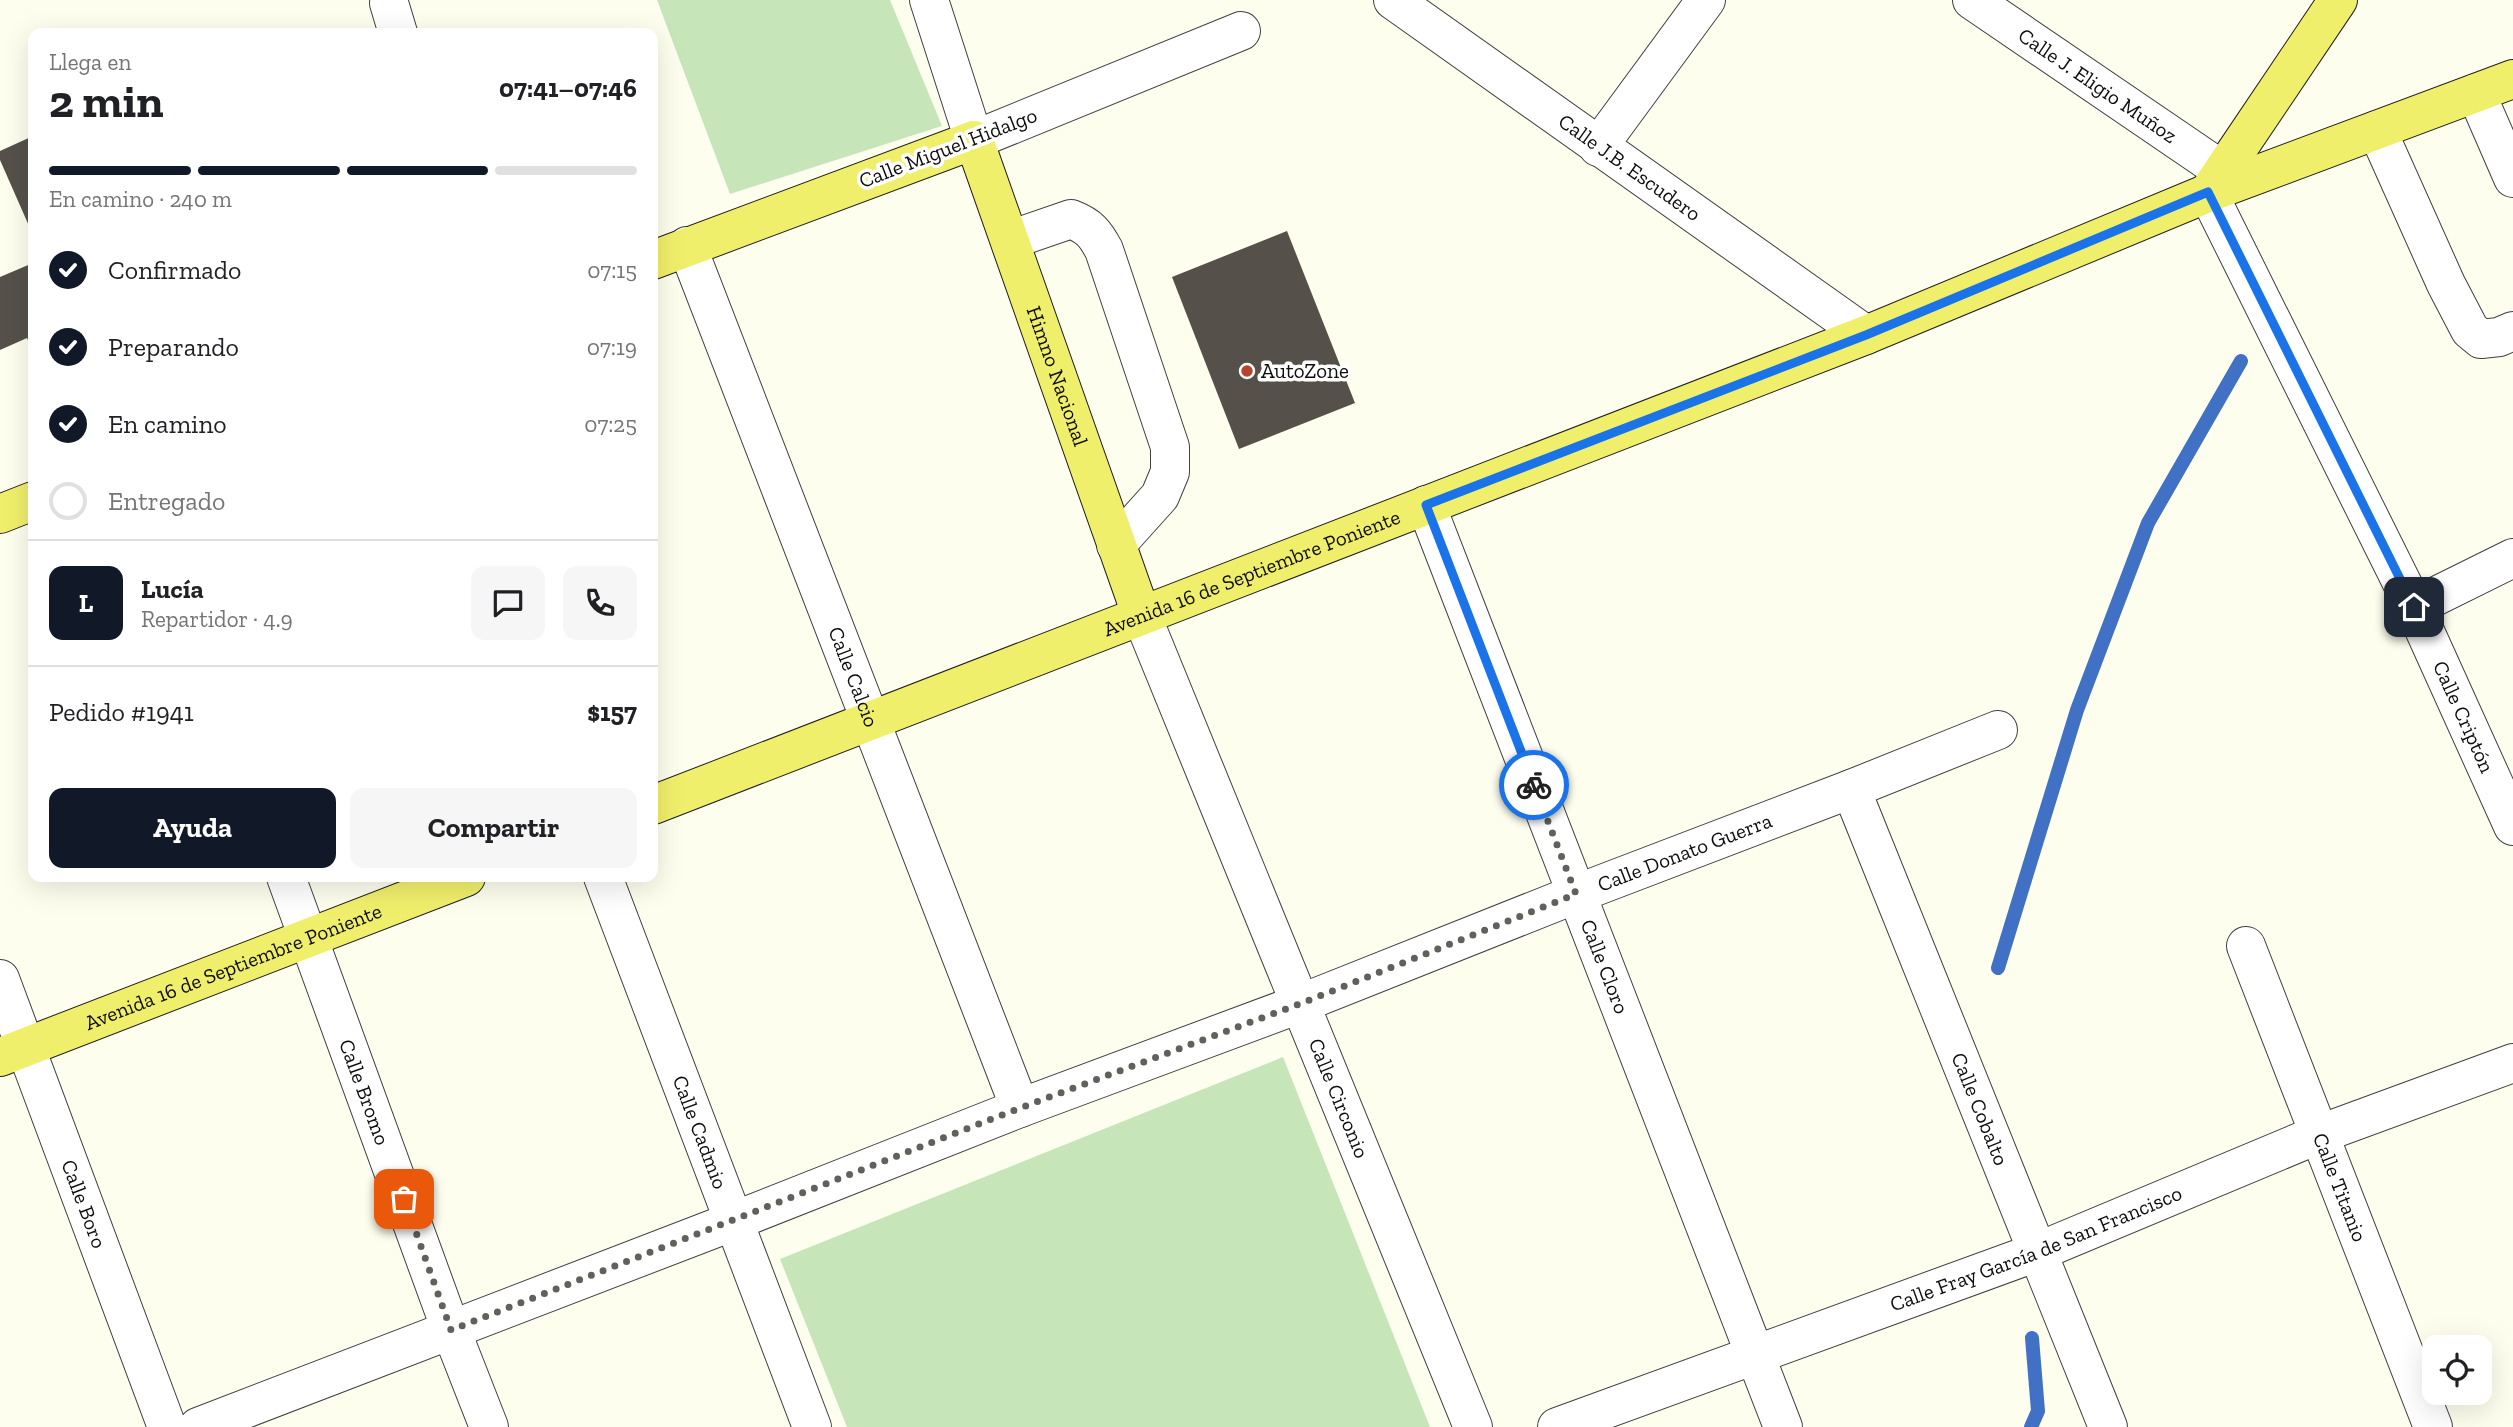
<!DOCTYPE html>
<html lang="es">
<meta charset="utf-8">
<style>
:root{--surface:#fff;--page:#f6f6f6;--text:#202124;--muted:#757577;--line:#e0e0e0;--accent:#111827}
body{margin:0;font-family:"Zilla Slab",serif;background:var(--page);color:var(--text);height:100vh;display:flex;flex-direction:column;font-size:26px;white-space:nowrap}
*{box-sizing:border-box;margin:0}
p{font-size:23px;color:var(--muted)}
.icon{flex:none;width:38px;height:38px;fill:none;stroke:currentColor;stroke-width:2;stroke-linecap:round;stroke-linejoin:round}
.map{position:relative;flex:1;overflow:hidden}
.panel{position:absolute;left:28px;top:28px;width:630px;height:854px;display:flex;flex-direction:column;background:var(--surface);border-radius:14px;box-shadow:0 7px 28px #0002}
.panel>*{flex:none}
.buttons{position:absolute;left:2422px;top:1335px;display:grid;gap:14px}
.buttons a{display:grid;place-items:center;width:70px;height:70px;border-radius:14px;background:var(--surface);box-shadow:0 7px 28px #0002;font-size:35px}
.pin{position:absolute;display:grid;place-items:center;width:60px;height:60px;color:#fff;margin:-30px;border-radius:14px;box-shadow:0 4px 10px #0006}
.courier{position:absolute;display:grid;place-items:center;width:70px;height:70px;margin:-35px;border:5px solid #1a73e8;border-radius:50%;background:#fff;color:#222;box-shadow:0 2px 9px #0007}
.overview em{font-style:normal;font-weight:800}
.overview div{display:flex;flex-direction:column-reverse}
.overview{display:flex;align-items:center;justify-content:space-between;height:119px;padding:0 21px}
h1{font-size:46px;font-weight:800;line-height:52px}
.bar{display:grid;grid-template-columns:repeat(4,1fr);gap:10px 7px;align-content:center;height:84px;padding:0 21px}
.bar i{height:9px;border-radius:5px;background:var(--line)}
.bar .on{background:var(--accent)}
.bar p{grid-column:span 4}
.line{display:flex;align-items:center;gap:18px;padding:0 21px;border-top:2px solid var(--line)}
.line div{flex:1}
.round{display:grid;place-items:center;flex:none;width:74px;height:74px;border-radius:14px;background:var(--page)}
ol{padding:0 21px;list-style:none}
li{display:flex;align-items:center;gap:21px;height:77px}
li p{margin-inline-start:auto}
li .icon{padding:7px;border-radius:50%;background:var(--accent);color:#fff;stroke-width:4}
li:last-child{color:var(--muted)}
li i{width:38px;height:38px;border:4px solid var(--line);border-radius:50%}
.button{display:flex;gap:14px;margin-top:auto;padding:14px 21px}
.button a{flex:1;height:80px;border-radius:14px;background:var(--accent);color:#fff;font-size:28px;font-weight:800;line-height:80px;text-align:center}
.button a+a{background:var(--page);color:var(--text)}
.map>svg:first-child{display:block}
</style>
<div class="map">
<svg width="2513" height="1427" viewBox="0 0 2513 1427">
<rect width="100%" height="100%" fill="#fdfeee"/>
<path fill="#c6e6b9" d="M657,0H890L942,126L730,194Z
M1283,1057L1430,1427H847L780,1259Z"/>
<g fill="none" stroke-linecap="round" stroke-linejoin="round">
<path stroke="#4171c5" stroke-width="14" d="M1998,968L2077,710L2148,523L2241,361
M2031,1427L2038,1411L2032,1338"/>
</g>
<path fill="#55514a" d="M33,136V235L0,160V151Z
M1287,231L1355,403L1239,449L1172,277Z
M33,263V353L27,338L0,350V277Z"/>
<g fill="none" stroke-linecap="round" stroke-linejoin="round">
<defs>
<g id="minor">
<path d="M929,0L974,140L1241,31"/>
<path id="s1" d="M1393,0L1866,335"/>
<path id="s2" d="M1972,0L2223,171"/>
<path d="M389,3L398,33"/>
<path d="M2476,93L2513,178"/>
<path d="M2377,130L2446,284L2470,330L2481,339L2499,337L2513,331"/>
<path d="M1598,147L1706,0"/>
<path id="s3" d="M2208,193L2414,607L2513,826"/>
<path d="M1010,240L1071,219C1089,226 1095,233 1104,250L1170,447V472L1160,496L1116,545"/>
<path id="s4" d="M687,246L1020,1108"/>
<path id="s5" d="M1426,505L1783,1427"/>
<path d="M2414,607L2513,558"/>
<path id="s6" d="M1141,614L1473,1427"/>
<path id="s7" d="M1851,789L2108,1427"/>
<path id="s8" d="M286,877L451,1330L489,1427"/>
<path id="s9" d="M603,877L812,1427"/>
<path id="s10" d="M2246,946L2433,1427"/>
<path id="s11" d="M0,979L167,1427"/>
<path id="s12" d="M198,1427L734,1221L1020,1108L1302,1003L1576,894L1851,789L1998,730"/>
<path id="s13" d="M1557,1427L2037,1252L2317,1135L2513,1063"/>
</g>
<g id="major">
<path d="M2208,193L2338,0"/>
<path id="s14" d="M653,260L974,140L1141,614"/>
<path d="M0,514L33,501"/>
<path id="s15" d="M653,805L1866,335L2208,193L2513,79"/>
<path id="s16" d="M0,1057L466,877"/>
</g>
</defs>
<use href="#minor" stroke="#404040" stroke-width="40"/>
<use href="#major" stroke="#1e1e1e" stroke-width="40"/>
<use href="#minor" stroke="#fff" stroke-width="38"/>
<use href="#major" stroke="#f0ef6c" stroke-width="38"/>
</g>
<g fill="none" stroke-linecap="round" stroke-linejoin="round">
<path stroke="#61615c" stroke-width="7" stroke-dasharray="0 12.6" d="M404,1199L451,1330L1020,1108L1302,1003L1576,894L1534,785"/>
<path stroke="#1a73e8" stroke-width="9" d="M1534,785L1426,505L1866,335L2208,192L2414,607"/>
</g>
<circle fill="#b4462d" stroke="#fff" stroke-width="2.5" cx="1247" cy="371" r="7"/>
<g text-anchor="middle" stroke-width="7" stroke-linejoin="round" paint-order="stroke">
<g font-size="21" fill="#0d0d0d" stroke="#fff">
<text dy="7" stroke="none"><textPath href="#s2" startOffset="152">Calle J. Eligio Muñoz</textPath></text>
<text transform="translate(948 148) rotate(-21)" y="7">Calle Miguel Hidalgo</text>
<text dy="7" stroke="none"><textPath href="#s1" startOffset="290">Calle J.B. Escudero</textPath></text>
<text dy="7" stroke="none"><textPath href="#s14" startOffset="593">Himno Nacional</textPath></text>
<text dy="7" stroke="none"><textPath href="#s15" startOffset="642">Avenida 16 de Septiembre Poniente</textPath></text>
<text dy="7" stroke="none"><textPath href="#s4" startOffset="462">Calle Calcio</textPath></text>
<text dy="7" stroke="none"><textPath href="#s3" startOffset="583">Calle Criptón</textPath></text>
<text dy="7" stroke="none"><textPath href="#s12" startOffset="1594">Calle Donato Guerra</textPath></text>
<text dy="7" stroke="none"><textPath href="#s5" startOffset="495">Calle Cloro</textPath></text>
<text dy="7" stroke="none"><textPath href="#s16" startOffset="250">Avenida 16 de Septiembre Poniente</textPath></text>
<text dy="7" stroke="none"><textPath href="#s8" startOffset="229">Calle Bromo</textPath></text>
<text dy="7" stroke="none"><textPath href="#s6" startOffset="523">Calle Circonio</textPath></text>
<text dy="7" stroke="none"><textPath href="#s7" startOffset="345">Calle Cobalto</textPath></text>
<text dy="7" stroke="none"><textPath href="#s9" startOffset="273">Calle Cadmio</textPath></text>
<text dy="7" stroke="none"><textPath href="#s10" startOffset="259">Calle Titanio</textPath></text>
<text dy="7" stroke="none"><textPath href="#s11" startOffset="240">Calle Boro</textPath></text>
<text dy="7" stroke="none"><textPath href="#s13" startOffset="511">Calle Fray García de San Francisco</textPath></text>
</g>
<g font-size="21" fill="#0d0d0d" stroke="#fff" text-anchor="start">
<text x="1261" y="378">AutoZone</text>
</g>
</g>
</svg>
<div class="buttons">
<a><svg class="icon" aria-label="locate" viewBox="0 0 24 24"><circle cx="12" cy="12" r="6"/><path d="M12 2v4M12 18v4M2 12h4M18 12h4"/></svg></a>
</div>
<div class="pin" style="left:404px;top:1199px;background:#ea580c"><svg class="icon" aria-label="bag" viewBox="0 0 24 24"><path d="M5 8h14l-1 12H6zM9 8a3 3 0 0 1 6 0"/></svg></div>
<div class="pin" style="left:2414px;top:607px;background:#1f2937"><svg class="icon" aria-label="home" viewBox="0 0 24 24"><path d="M3 11l9-7 9 7M6 9v11h12V9"/></svg></div>
<div class="courier" style="left:1534px;top:785px"><svg class="icon" aria-label="bike" viewBox="0 0 24 24"><circle cx="6" cy="16" r="4"/><circle cx="18" cy="16" r="4"/><path d="M6 16l4-8h5l3 8M10 8l3 8H6M13 5h3"/></svg></div>
<section class="panel">
<div class="overview"><div><h1>2 min</h1><p>Llega en</p></div><em>07:41–07:46</em></div>
<div class="bar"><i class="on"></i><i class="on"></i><i class="on"></i><i></i><p>En camino · 240 m</p></div>
<ol>
<li><svg class="icon" aria-label="check" viewBox="0 0 24 24"><path d="M5 12l5 5 9-10"/></svg>Confirmado<p>07:15</p></li>
<li><svg class="icon" aria-label="check" viewBox="0 0 24 24"><path d="M5 12l5 5 9-10"/></svg>Preparando<p>07:19</p></li>
<li><svg class="icon" aria-label="check" viewBox="0 0 24 24"><path d="M5 12l5 5 9-10"/></svg>En camino<p>07:25</p></li>
<li><i></i>Entregado</li>
</ol>
<div class="line" style="height:126px"><b class="round" style="background:var(--accent);color:#fff">L</b><div><b>Lucía</b><p>Repartidor · 4.9</p></div><a class="round"><svg class="icon" aria-label="chat" viewBox="0 0 24 24"><path d="M4 5h16v11H9l-5 4z"/></svg></a><a class="round"><svg class="icon" aria-label="phone" viewBox="0 0 24 24"><path d="M5 4h4l2 5-3 2q2 4 5 5l2-3 5 2v4C11 20 4 13 5 4z"/></svg></a></div>
<div class="line" style="height:91px"><div>Pedido #1941</div><b>$157</b></div>
<div class="button"><a>Ayuda</a><a>Compartir</a></div>
</section>
</div>
